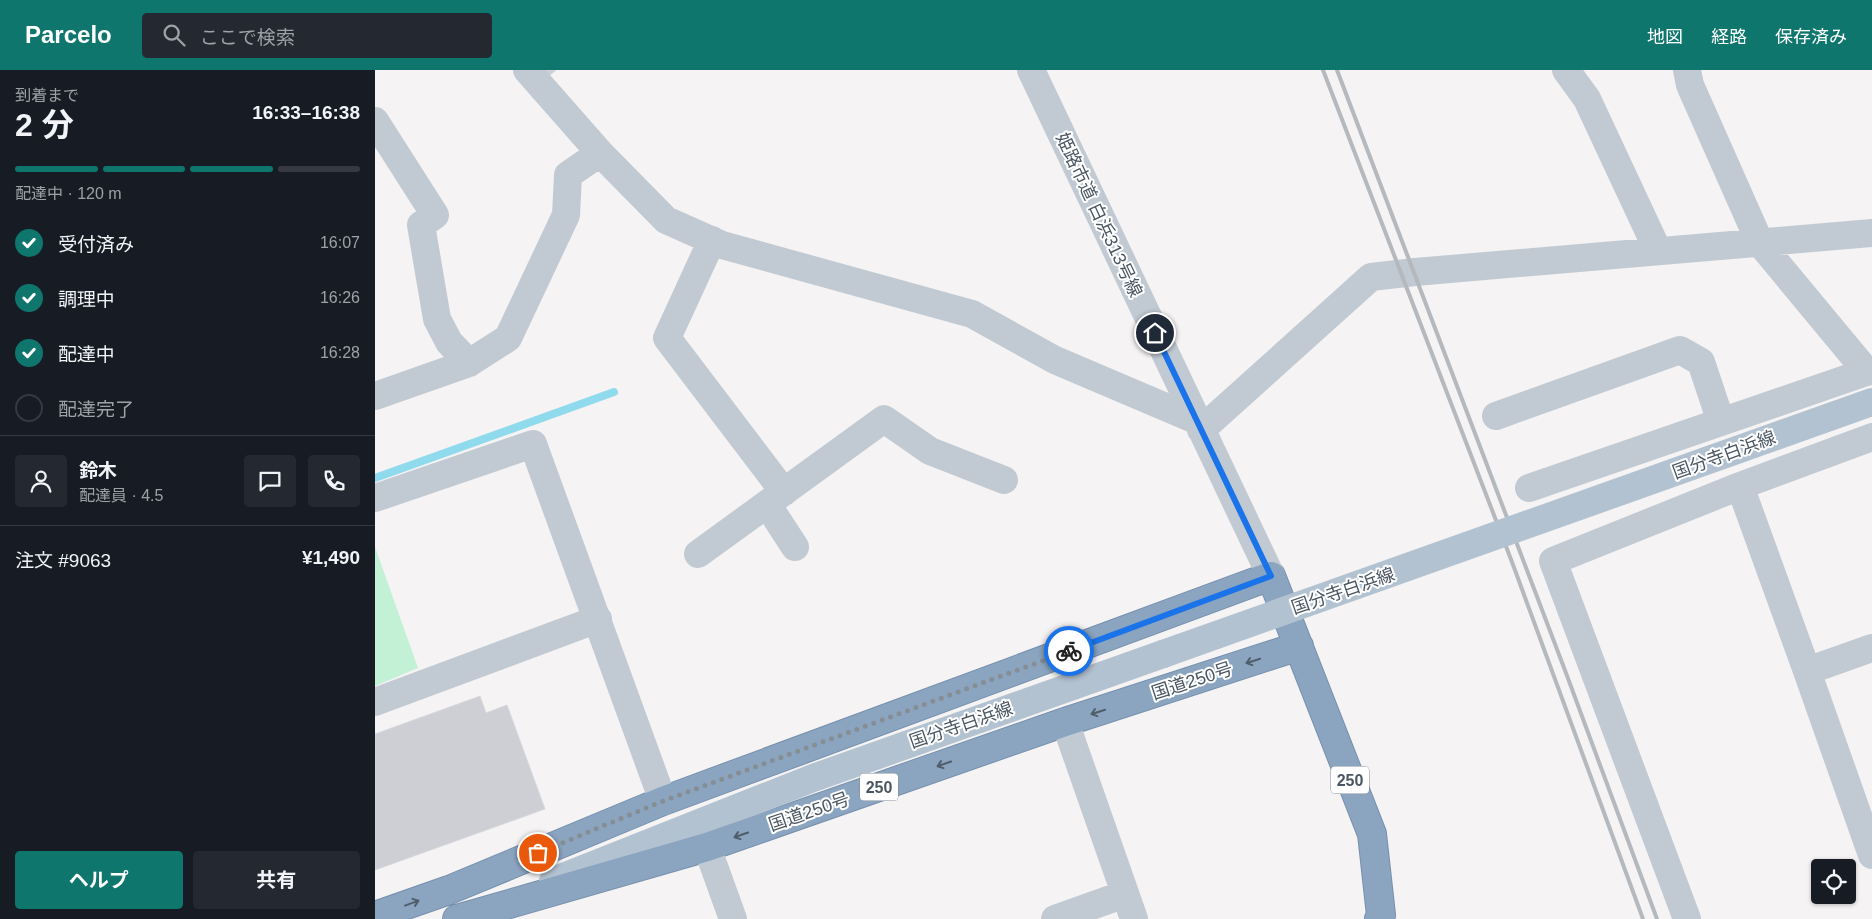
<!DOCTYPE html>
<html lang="ja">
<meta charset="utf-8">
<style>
:root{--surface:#171b24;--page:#242831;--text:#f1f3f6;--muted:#9ea1a6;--line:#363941;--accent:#0f766e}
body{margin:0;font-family:Helvetica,"Noto Sans JP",sans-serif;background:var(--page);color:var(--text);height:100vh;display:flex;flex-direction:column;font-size:19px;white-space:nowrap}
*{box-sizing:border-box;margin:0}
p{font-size:16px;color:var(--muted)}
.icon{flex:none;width:28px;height:28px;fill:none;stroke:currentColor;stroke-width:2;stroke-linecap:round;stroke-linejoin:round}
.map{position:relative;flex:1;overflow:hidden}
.side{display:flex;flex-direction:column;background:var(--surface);width:375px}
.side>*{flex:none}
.controls{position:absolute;left:1436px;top:789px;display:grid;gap:10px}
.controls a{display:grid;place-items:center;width:45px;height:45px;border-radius:5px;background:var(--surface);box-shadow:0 1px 4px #0004;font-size:25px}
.pin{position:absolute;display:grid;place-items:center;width:42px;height:42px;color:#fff;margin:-21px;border:2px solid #fff;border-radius:50%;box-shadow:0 1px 5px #0007}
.courier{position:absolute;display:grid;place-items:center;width:50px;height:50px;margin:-25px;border:4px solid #1a73e8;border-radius:50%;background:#fff;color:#222;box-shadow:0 1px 6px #0007}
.head em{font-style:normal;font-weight:700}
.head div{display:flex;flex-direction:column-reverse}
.head{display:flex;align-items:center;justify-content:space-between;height:85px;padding:0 15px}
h1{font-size:32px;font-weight:700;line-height:38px}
.bar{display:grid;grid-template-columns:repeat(4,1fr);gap:8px 5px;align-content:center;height:60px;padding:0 15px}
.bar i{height:6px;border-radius:4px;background:var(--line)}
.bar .active{background:var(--accent)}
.bar p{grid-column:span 4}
.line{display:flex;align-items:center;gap:12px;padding:0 15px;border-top:1px solid var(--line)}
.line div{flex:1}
.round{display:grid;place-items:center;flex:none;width:52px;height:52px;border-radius:5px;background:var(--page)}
ol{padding:0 15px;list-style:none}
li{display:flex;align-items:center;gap:15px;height:55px}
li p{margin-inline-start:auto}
li .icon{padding:5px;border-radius:50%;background:var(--accent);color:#fff;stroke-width:4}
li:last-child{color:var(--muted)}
li i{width:28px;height:28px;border:2px solid var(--line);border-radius:50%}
.primary-button{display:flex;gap:10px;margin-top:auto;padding:10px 15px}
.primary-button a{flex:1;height:58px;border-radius:5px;background:var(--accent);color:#fff;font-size:20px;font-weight:700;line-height:58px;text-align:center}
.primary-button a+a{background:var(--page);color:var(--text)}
header{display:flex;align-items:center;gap:30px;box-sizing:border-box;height:70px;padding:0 25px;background:var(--accent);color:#fff}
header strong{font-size:24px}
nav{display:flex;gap:28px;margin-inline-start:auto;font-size:18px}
.search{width:350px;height:45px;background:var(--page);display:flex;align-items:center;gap:12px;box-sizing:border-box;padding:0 18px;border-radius:5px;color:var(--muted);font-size:19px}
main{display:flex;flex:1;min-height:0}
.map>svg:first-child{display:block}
</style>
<header>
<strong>Parcelo</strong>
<div class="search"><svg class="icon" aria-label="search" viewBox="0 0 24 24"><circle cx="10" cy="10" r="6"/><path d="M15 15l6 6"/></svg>ここで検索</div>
<nav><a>地図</a><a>経路</a><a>保存済み</a></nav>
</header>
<main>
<section class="side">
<div class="head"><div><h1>2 分</h1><p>到着まで</p></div><em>16:33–16:38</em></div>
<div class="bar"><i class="active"></i><i class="active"></i><i class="active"></i><i></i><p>配達中 · 120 m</p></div>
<ol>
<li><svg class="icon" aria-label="check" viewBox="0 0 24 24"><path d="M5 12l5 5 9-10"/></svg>受付済み<p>16:07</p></li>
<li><svg class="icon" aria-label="check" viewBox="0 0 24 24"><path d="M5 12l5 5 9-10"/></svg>調理中<p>16:26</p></li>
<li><svg class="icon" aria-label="check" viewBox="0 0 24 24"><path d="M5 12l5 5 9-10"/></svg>配達中<p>16:28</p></li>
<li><i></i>配達完了</li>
</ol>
<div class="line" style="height:90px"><a class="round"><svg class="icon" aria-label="person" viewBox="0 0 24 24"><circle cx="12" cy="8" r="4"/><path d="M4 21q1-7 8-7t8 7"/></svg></a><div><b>鈴木</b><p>配達員 · 4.5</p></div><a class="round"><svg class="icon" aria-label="chat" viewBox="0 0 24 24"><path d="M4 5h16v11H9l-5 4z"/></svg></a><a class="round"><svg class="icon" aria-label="phone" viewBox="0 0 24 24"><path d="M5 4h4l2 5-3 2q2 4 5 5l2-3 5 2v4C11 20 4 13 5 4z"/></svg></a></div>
<div class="line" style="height:65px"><div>注文 #9063</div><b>¥1,490</b></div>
<div class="primary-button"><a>ヘルプ</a><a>共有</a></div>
</section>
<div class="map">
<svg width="1497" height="849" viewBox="0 0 1497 849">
<rect width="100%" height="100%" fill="#f5f3f3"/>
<path fill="#c3f1d5" d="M0,477L43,598L0,616Z"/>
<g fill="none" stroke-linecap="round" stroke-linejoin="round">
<path stroke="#90daee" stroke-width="8" d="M0,408L239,322"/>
</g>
<path fill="#cdcfd5" stroke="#d7d9de" d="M168,0H181L174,6Z
M105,626L111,643L132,635L170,739L0,800V664Z"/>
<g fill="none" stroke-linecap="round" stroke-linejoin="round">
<defs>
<path id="highway" d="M0,846L74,820L288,731L896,506L997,764L1006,845L1004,849
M82,849L332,777L690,652L924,576"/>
</defs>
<use href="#highway" stroke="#7690ad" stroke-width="30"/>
<path stroke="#c1cad2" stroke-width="28" d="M152,0L225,83L291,150L347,175L597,244L680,290L821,350
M656,0L896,506
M1191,0L1212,29L1283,181
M1312,0L1315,15L1385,173L1492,302
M0,51L60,145L46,155L62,249L74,272L94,293
M337,170L292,268L409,422
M0,326L94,293L133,268L191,145L193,105L225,83
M1121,346L1305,280L1326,292L1346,352
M826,360L996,207L1040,202L1497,163
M1365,416L1432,601L1497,785
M1154,418L1497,300
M0,428L158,374L288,731
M392,434L420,477
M323,484L509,349L555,381L629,410
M1432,601L1497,578
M0,632L223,549
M690,652L759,849
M332,777L358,849
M680,849L750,824
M1312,849L1178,491L1365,416L1497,367"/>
<path stroke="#b3c2d1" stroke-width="28" d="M178,811L438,708L788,584"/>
<use href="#highway" stroke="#8ba5c1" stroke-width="28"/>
<path stroke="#b5b8bd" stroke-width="4" d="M948,0L1137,492L1268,849
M962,0L1191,603L1282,849"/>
<path stroke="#b3c2d1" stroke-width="28" d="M788,584L1497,332"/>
</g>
<defs><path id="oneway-shaft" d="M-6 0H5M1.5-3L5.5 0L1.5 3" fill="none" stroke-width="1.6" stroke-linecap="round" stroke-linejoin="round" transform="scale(1.25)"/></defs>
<g stroke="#505e6b">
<use href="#oneway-shaft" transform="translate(878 591) rotate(162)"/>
<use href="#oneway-shaft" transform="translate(723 642) rotate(162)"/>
<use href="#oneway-shaft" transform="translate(569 694) rotate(161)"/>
<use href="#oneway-shaft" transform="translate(366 765) rotate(161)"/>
<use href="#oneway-shaft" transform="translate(37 833) rotate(-20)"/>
</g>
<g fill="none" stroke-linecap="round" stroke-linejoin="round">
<path stroke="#868d94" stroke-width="5" stroke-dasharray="0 9" d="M163,783L288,731L694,581"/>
<path stroke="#1a73e8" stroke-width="6" d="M694,581L896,506L780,263"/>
</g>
<g text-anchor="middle" stroke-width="4" stroke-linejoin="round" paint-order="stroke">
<g fill="#fff" stroke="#808990" stroke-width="1">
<rect x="956" y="696.5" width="38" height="27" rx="4"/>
<rect x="485" y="703.5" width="38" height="27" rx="4"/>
</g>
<g font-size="16" font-weight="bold" fill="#4a5661">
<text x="975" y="716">250</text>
<text x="504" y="723">250</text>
</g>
<g font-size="18" fill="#4a5661" stroke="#fff">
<text transform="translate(724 145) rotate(65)" y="6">姫路市道 白浜313号線</text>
<text transform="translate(1349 385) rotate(-20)" y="6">国分寺白浜線</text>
<text transform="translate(968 521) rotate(-19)" y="6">国分寺白浜線</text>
<text transform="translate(817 611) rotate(-18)" y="6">国道250号</text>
<text transform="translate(586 655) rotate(-19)" y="6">国分寺白浜線</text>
<text transform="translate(434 742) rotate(-19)" y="6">国道250号</text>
</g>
</g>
</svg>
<div class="controls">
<a><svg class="icon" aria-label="locate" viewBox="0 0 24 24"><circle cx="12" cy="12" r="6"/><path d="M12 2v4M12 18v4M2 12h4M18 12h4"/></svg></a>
</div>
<div class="pin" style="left:163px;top:783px;background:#ea580c"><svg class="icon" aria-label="bag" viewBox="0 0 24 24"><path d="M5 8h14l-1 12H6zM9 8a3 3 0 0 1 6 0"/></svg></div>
<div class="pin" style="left:780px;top:263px;background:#1f2937"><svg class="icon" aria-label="home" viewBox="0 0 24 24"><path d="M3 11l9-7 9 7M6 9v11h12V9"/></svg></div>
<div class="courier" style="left:694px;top:581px"><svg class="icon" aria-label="bike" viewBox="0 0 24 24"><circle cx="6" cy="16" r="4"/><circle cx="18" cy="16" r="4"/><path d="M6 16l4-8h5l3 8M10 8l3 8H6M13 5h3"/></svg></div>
</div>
</main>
